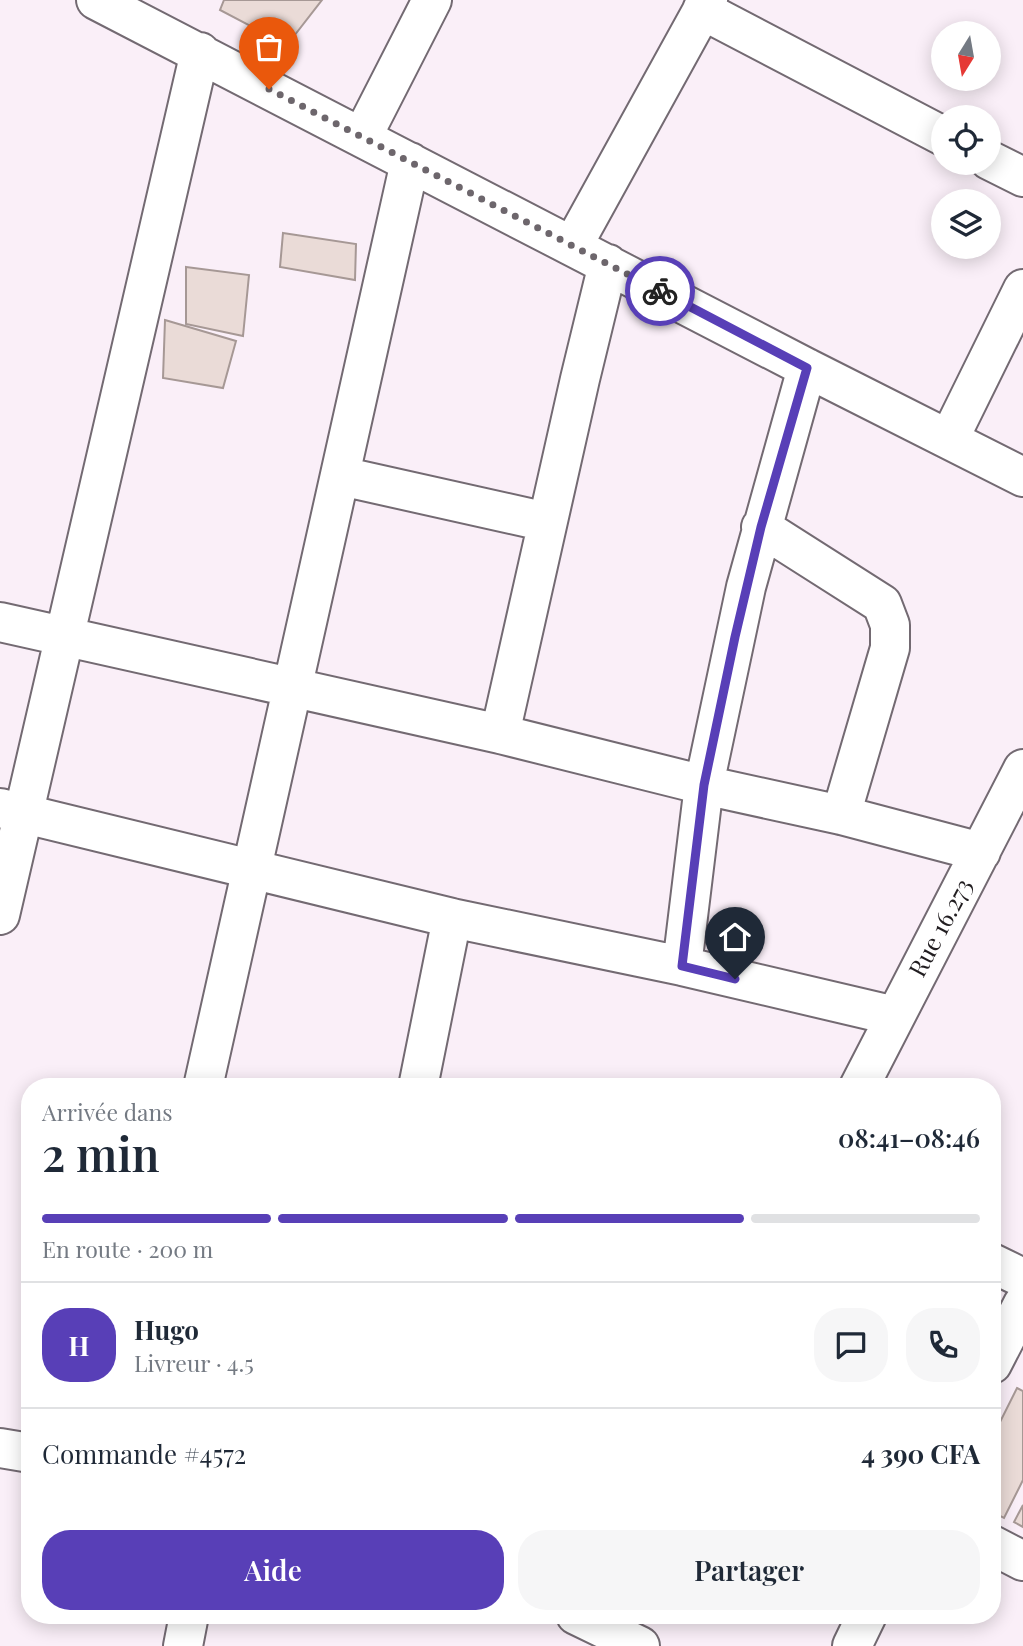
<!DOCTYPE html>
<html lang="fr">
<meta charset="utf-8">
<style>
:root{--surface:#fff;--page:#f6f6f7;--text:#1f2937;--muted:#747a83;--line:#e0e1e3;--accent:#583fb7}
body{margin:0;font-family:"Playfair Display",serif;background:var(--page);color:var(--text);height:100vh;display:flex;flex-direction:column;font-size:26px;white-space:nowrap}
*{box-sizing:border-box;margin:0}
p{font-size:23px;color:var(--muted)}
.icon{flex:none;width:38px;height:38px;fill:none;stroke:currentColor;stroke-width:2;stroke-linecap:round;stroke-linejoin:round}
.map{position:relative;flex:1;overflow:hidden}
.sheet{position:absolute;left:21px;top:1078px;width:980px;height:546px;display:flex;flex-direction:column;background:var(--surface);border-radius:28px;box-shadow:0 4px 18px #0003}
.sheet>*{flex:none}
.needle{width:46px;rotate:191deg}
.tools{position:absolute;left:931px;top:21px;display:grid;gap:14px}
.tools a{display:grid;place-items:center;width:70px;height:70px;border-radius:50%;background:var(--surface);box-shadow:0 4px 18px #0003;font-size:35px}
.pin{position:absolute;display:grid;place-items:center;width:60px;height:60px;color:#fff;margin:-72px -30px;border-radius:50% 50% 50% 0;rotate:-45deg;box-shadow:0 0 7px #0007}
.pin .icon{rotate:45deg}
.courier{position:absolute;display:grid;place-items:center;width:70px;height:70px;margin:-35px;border:5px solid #583fb7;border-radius:50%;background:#fff;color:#222;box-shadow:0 2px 9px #0007}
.summary em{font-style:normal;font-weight:600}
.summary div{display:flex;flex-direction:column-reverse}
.summary{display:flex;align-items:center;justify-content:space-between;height:119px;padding:0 21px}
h1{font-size:46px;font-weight:600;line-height:52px}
.bar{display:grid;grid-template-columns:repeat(4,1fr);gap:10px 7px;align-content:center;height:84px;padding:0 21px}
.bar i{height:9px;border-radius:5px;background:var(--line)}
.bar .current{background:var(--accent)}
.bar p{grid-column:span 4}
.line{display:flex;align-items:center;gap:18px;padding:0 21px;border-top:2px solid var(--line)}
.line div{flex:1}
.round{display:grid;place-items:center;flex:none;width:74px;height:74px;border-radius:28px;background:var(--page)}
.cta{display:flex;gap:14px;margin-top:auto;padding:14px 21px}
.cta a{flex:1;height:80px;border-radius:28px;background:var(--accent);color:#fff;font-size:28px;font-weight:600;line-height:80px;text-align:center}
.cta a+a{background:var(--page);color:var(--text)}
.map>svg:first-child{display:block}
</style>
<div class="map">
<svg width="1023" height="1646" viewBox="0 0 1023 1646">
<rect width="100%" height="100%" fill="#faeff8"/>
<path fill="#eadbd7" stroke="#a69895" stroke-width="2" d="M224,0H322L287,45L220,10Z
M283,233L356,244L355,280L280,267Z
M186,267L249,275L243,336L186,324Z
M165,320L236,341L223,388L163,378Z
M1017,1388L1023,1391V1480L1004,1518L992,1512V1438Z
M1023,1505V1527L1014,1522Z"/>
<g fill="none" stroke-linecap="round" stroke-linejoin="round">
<defs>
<path id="minor" d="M96,0L807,368L1023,477
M702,10L943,136
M362,137L432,0
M989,160L1023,177
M573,245L708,0
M949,439L1023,289
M341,476L547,522
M761,527L882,604L890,625V648L841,815
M0,622L500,734L704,785L841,815L981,852
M500,734L580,379L608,264
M0,808L452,918L682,966L895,1016
M0,915L200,52
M682,966L704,785L746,587L807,368
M203,1087L410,162
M418,1087L452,918
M859,1087L1023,769
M992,1263L1023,1278
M992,1364L1023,1304
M0,1448L30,1453
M992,1545L1023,1561
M576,1615L640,1646
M183,1646L189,1615
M852,1646L867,1615"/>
</defs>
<use href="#minor" stroke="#736a72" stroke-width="42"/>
<use href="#minor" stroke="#fff" stroke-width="38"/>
</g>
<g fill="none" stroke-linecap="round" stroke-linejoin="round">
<path stroke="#6d666c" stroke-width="7" stroke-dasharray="0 12.6" d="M269,89L660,291"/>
<path stroke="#583fb7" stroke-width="9" d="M660,291L807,368L761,527L735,637L704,785L682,966L735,979"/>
</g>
<g text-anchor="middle" stroke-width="5" stroke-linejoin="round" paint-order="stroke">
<g font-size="24" fill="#211d20" stroke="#fff">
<text transform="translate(941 928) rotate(-62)" y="8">Rue 16.273</text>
</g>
</g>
</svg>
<div class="tools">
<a><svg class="needle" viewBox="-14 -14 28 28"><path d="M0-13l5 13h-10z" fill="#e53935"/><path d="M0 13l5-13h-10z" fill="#747a83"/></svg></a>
<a><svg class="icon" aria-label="locate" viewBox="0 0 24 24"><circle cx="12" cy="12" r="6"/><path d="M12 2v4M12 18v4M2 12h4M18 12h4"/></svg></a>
<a><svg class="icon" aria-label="layers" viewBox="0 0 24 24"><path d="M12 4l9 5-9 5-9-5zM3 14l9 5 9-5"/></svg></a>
</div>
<div class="pin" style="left:269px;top:89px;background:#ea580c"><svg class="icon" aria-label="bag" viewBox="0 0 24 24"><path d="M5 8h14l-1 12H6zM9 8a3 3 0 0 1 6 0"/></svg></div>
<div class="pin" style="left:735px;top:979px;background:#1f2937"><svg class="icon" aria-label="home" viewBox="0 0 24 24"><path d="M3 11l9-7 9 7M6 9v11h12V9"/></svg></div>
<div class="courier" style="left:660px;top:291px"><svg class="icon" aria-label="bike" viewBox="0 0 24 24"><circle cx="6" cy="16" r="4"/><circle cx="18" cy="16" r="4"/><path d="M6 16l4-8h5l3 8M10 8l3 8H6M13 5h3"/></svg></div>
<section class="sheet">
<div class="summary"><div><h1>2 min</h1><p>Arrivée dans</p></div><em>08:41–08:46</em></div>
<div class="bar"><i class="current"></i><i class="current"></i><i class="current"></i><i></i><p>En route · 200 m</p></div>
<div class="line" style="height:126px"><b class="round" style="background:var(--accent);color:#fff">H</b><div><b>Hugo</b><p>Livreur · 4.5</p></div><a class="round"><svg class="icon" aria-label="chat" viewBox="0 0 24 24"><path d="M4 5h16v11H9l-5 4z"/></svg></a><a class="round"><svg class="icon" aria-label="phone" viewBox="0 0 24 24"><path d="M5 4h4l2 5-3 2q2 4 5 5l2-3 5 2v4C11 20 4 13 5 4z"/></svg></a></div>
<div class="line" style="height:91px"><div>Commande #4572</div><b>4 390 CFA</b></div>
<div class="cta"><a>Aide</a><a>Partager</a></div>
</section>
</div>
